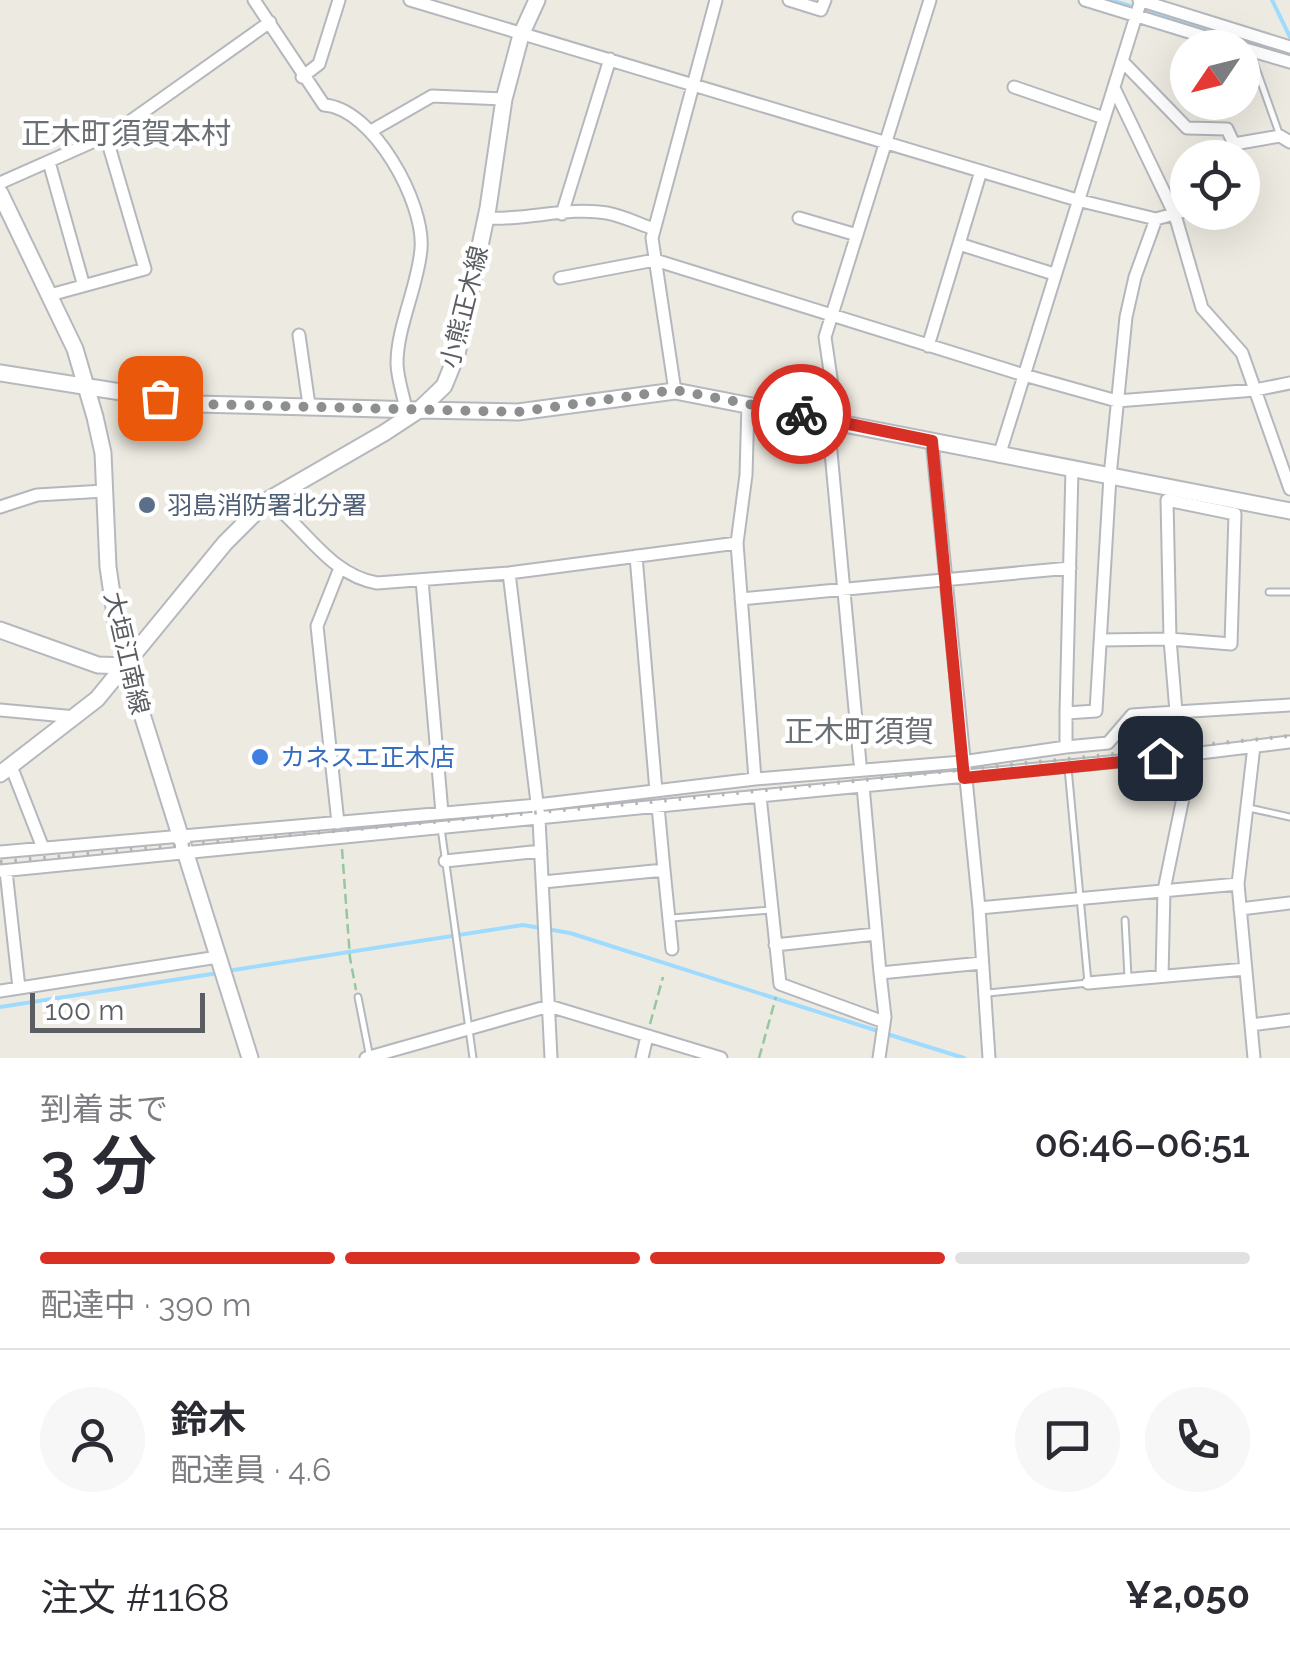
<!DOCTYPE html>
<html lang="ja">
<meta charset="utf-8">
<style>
:root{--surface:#fff;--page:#f7f7f7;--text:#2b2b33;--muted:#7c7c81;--line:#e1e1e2;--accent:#d93025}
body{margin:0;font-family:Raleway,"Noto Sans JP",sans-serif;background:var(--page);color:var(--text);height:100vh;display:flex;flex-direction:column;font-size:38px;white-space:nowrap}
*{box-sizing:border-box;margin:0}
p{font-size:32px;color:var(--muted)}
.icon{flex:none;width:55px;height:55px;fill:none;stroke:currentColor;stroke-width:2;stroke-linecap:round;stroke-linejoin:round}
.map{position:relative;height:1058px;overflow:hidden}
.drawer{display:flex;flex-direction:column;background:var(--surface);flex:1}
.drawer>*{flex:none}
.needle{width:65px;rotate:235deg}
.buttons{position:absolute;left:1170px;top:30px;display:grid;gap:20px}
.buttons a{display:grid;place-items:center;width:90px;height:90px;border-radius:50%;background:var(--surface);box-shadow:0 10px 40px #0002;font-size:50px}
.scale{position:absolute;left:30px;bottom:25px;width:175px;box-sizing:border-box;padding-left:10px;border:5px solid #5a5e62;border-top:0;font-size:28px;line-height:35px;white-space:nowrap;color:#5a5e62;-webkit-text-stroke:8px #fff;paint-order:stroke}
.pin{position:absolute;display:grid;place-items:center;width:85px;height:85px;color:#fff;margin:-42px;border-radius:20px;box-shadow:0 5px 15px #0006}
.courier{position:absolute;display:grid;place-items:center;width:100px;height:100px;margin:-50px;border:8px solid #d93025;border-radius:50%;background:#fff;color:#222;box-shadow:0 2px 12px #0007}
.head em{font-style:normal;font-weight:600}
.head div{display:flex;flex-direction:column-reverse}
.head{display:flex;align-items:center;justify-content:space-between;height:170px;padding:0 40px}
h1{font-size:65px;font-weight:600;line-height:75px}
.bar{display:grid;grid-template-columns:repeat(4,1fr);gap:15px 10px;align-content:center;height:120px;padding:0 40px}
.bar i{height:12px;border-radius:8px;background:var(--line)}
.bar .active{background:var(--accent)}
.bar p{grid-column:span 4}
.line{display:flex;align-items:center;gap:25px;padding:0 40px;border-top:2px solid var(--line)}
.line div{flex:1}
.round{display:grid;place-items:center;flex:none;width:105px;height:105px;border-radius:52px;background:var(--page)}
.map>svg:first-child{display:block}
</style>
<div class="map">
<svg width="1290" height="1058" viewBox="0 0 1290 1058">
<rect width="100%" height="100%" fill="#edeae1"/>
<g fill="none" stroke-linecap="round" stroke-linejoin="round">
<path stroke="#9fdbff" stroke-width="4" d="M1110,0L1134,7
M1272,0L1290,37
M1150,12L1290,55
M227,971L523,925L570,933L878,1031
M0,1007L218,973
M887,1034L964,1058"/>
<defs>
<path id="lane" d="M1251,54L1279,133
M1269,592H1290
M1249,808L1290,817
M441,828L473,1058
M672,918L771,910
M1125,920L1128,977
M988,993L1088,983L1068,768
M358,997L370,1058"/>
<path id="street" d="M254,0L324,105C373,108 425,203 421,249C418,286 397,327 397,363C397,377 403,394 406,409
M410,0L1077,200L1156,219L1188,210
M789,0L821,10L825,0
M1085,0L1241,48
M1139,0L1290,47
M1242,48L1290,62
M1123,62L1187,128L1227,129L1234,144L1236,158
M302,77L319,64L339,0
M1014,87L1104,118
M1114,88L1175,215L1202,308L1242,353L1290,489
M371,131L432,96L504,99
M1234,144L1280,136L1290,142
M49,162L83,283
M0,183L115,132L270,22
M562,214L610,59
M485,218C526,221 568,206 607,213C623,216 639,224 654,229
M799,218L857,235
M959,244L1054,274
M560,278L655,260L1024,375L1117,401L1255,390L1290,383
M50,295L145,269L106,136
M299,335L309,405
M928,346L981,171
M675,391L652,238L716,0
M748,404L746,475L737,543L755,779L962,762L1066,747
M932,441L979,908L989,1058
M999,456L1141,0
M268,500C305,527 329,575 377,583L509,573L737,543
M0,507L37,495L104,491
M636,556L656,791
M509,573L539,819L551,1058
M422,580L442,813
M741,599L1070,568
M1101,640L1170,639L1231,644L1235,514L1167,500L1170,639L1176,712L1132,715L1108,743L1066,747V713L1096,711L1110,476L1126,317L1135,277L1156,219
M0,710L76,717
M1176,712L1290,705
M1066,713L1072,469
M1192,754L1289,742
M860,763L828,420L833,392L825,337L930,0
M11,766L43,848
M863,786L880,973L982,963
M760,796L1192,754L1164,890L1162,976
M338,823L317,626L340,568
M0,852L537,805L755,779
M445,861L541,851
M664,870L672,949
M0,871L760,796L780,984L884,1022
M6,871L19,988
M543,882L664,870L658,806
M1238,884L1254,746
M979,908L1238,884L1254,1058
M1240,909L1290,903
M775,945L876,934
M1088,983L1246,969
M0,991L218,957
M1251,1025L1290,1020
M366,1058L549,1006L721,1058
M642,1058L647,1036
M879,1058L885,1017L880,973"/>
<path id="secondary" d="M0,193L75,349L95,417L103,453L108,567L119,641L250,1058
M0,373L197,404L419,410L518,412L675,391L1290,511
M0,630L98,665L126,666
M0,774L97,699L225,543L268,500L384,433L419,410L444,386L457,354L488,208L504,99L521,35L537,0"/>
</defs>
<use href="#lane" stroke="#b4b8bc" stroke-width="9"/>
<use href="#street" stroke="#b4b8bc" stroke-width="15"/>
<use href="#secondary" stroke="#b5b9be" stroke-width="19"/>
<path stroke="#95c7a1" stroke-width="2.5" stroke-dasharray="10 5" stroke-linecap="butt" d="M342,849L350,958L356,990
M650,1024L663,977
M759,1058L776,997"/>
<use href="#lane" stroke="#fff" stroke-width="5"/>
<use href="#street" stroke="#fff" stroke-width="11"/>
<use href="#secondary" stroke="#fff" stroke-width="15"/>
<path stroke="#b3b4b4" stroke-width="4" stroke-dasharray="2.5 12" stroke-linecap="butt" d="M0,862L650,802L1290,736"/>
</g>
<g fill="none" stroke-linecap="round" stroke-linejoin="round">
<path stroke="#8d8f8e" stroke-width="10" stroke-dasharray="0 18" d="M160,398L197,404L518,412L675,390L801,414"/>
<path stroke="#d93025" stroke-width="12" d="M801,414L932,441L964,778L1160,758"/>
</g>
<circle fill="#5c6f8a" stroke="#fff" stroke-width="4" cx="147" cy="505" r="10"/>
<circle fill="#3f7fe0" stroke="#fff" stroke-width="4" cx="260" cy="757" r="10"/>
<g text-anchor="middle" stroke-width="9" stroke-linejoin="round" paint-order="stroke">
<g font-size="25" fill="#5a5e62" stroke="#fff">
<text transform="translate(464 307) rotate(-76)" y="9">小熊正木線</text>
<text transform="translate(127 653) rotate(77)" y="9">大垣江南線</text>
</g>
<g font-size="25" fill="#4e5e75" stroke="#fff" text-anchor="start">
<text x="167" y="514">羽島消防署北分署</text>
</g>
<g font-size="25" fill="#366cbe" stroke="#fff" text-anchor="start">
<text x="280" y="766">カネスエ正木店</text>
</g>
<g font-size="30" fill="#6b7075" stroke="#fff">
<text x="126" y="144">正木町須賀本村</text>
<text x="859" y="742">正木町須賀</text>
</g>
</g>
</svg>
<div class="buttons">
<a><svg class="needle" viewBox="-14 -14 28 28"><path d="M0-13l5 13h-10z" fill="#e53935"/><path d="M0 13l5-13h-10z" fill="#7c7c81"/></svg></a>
<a><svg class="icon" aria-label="locate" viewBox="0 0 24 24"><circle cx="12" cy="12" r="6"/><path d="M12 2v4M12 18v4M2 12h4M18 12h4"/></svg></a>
</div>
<div class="scale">100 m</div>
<div class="pin" style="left:160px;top:398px;background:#ea580c"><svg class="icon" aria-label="bag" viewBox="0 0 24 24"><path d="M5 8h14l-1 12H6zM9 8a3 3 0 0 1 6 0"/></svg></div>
<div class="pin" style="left:1160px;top:758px;background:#1f2937"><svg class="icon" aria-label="home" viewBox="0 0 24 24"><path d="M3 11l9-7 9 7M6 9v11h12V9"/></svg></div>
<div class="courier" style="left:801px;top:414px"><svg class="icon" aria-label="bike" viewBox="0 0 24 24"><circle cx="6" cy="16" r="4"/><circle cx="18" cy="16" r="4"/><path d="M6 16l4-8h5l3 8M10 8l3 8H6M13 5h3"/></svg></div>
</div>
<section class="drawer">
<div class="head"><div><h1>3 分</h1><p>到着まで</p></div><em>06:46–06:51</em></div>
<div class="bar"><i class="active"></i><i class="active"></i><i class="active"></i><i></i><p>配達中 · 390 m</p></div>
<div class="line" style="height:180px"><a class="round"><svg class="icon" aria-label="person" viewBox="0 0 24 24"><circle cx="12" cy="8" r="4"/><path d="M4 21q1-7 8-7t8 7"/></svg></a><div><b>鈴木</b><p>配達員 · 4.6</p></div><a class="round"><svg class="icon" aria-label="chat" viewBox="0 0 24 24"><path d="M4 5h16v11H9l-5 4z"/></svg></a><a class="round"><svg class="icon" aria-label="phone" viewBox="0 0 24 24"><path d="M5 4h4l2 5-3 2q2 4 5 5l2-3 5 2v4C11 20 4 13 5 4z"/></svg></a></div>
<div class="line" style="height:130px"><div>注文 #1168</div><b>¥2,050</b></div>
</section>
